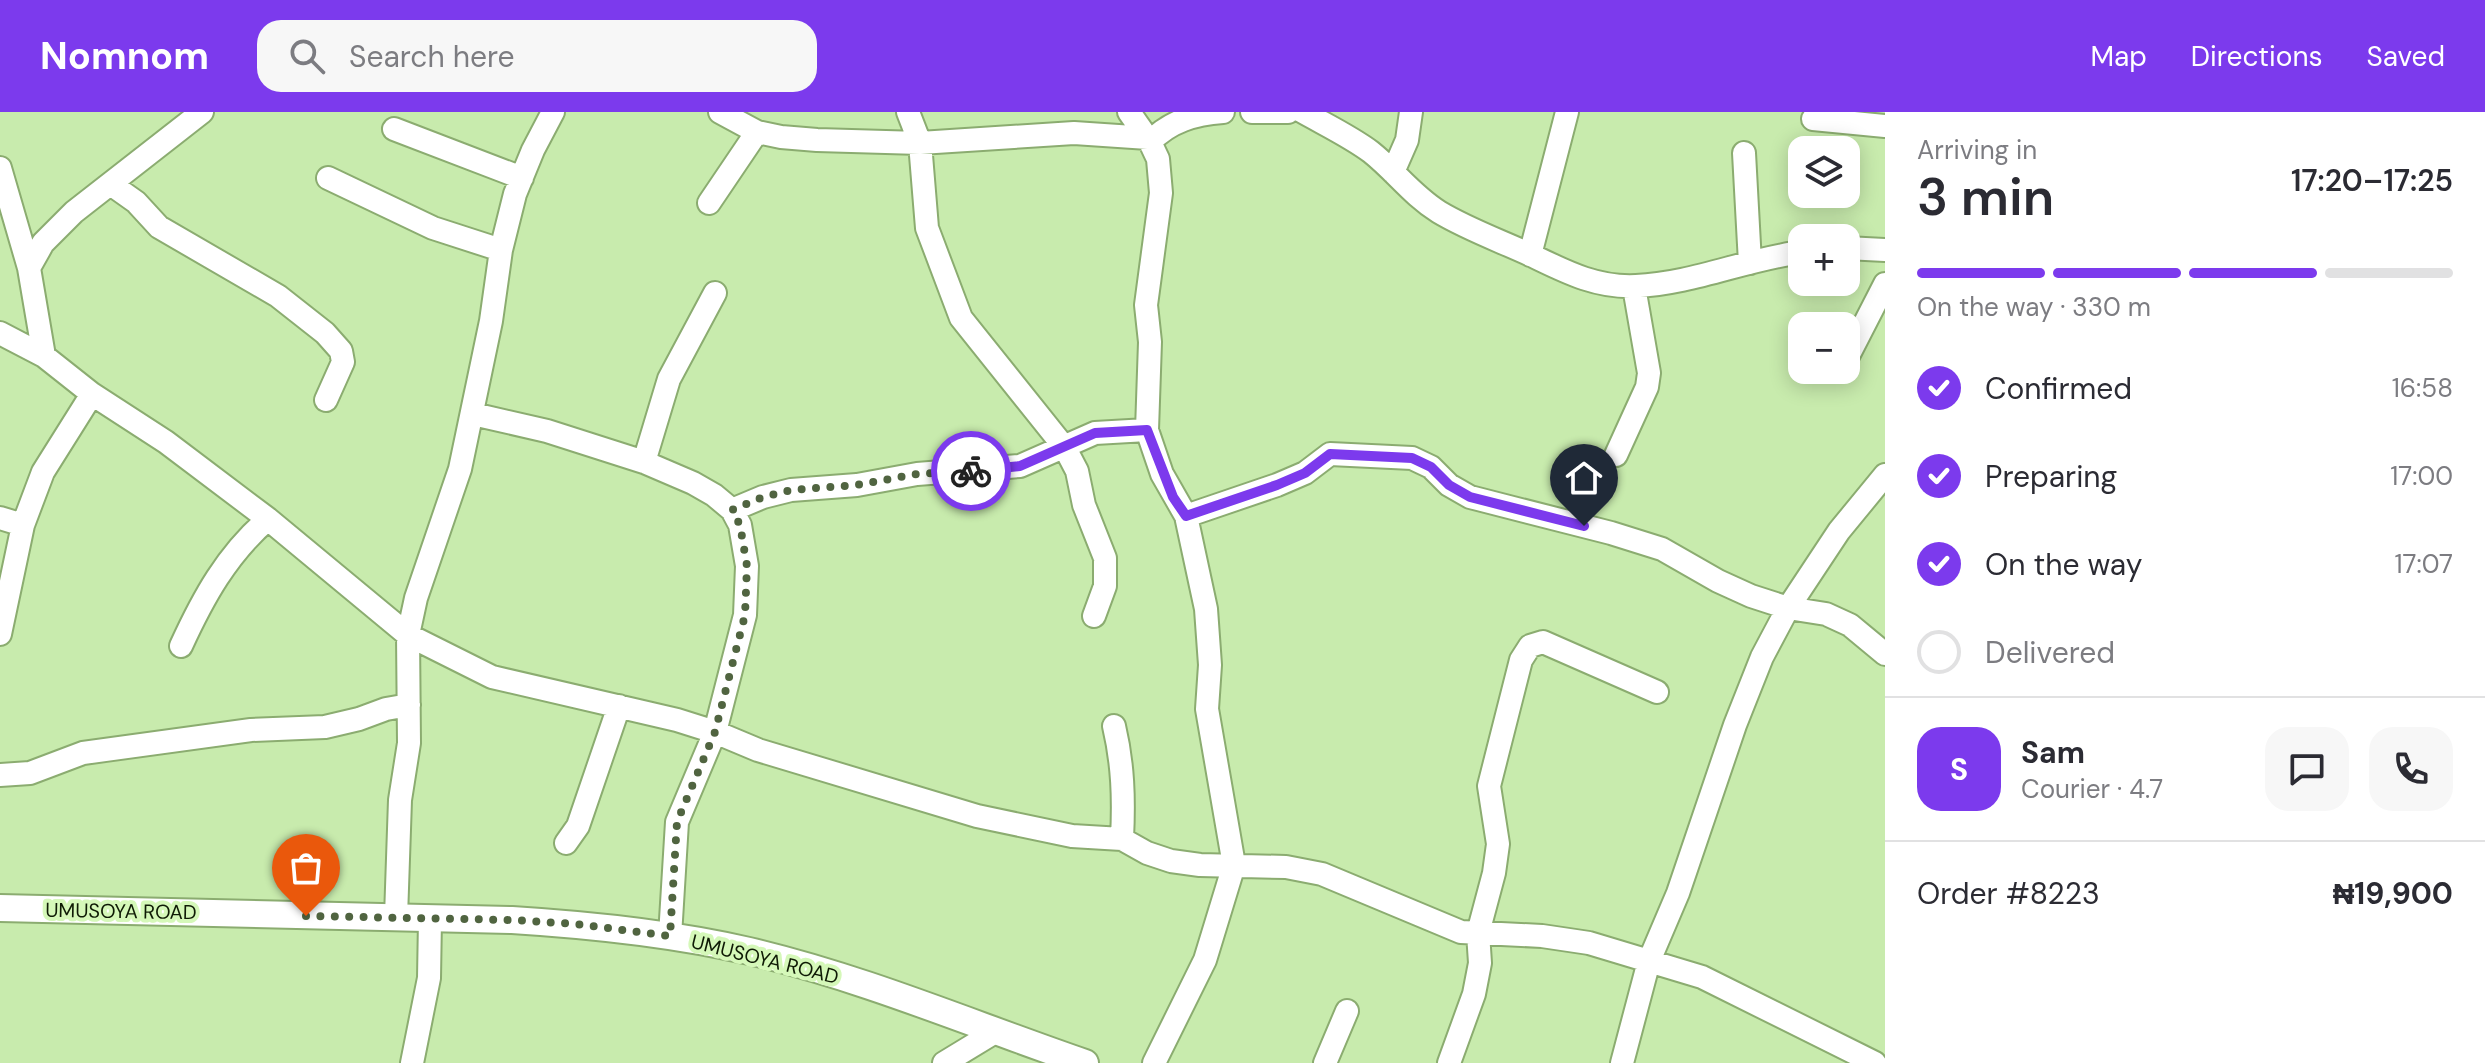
<!DOCTYPE html>
<meta charset="utf-8">
<style>
:root{--surface:#fff;--page:#f7f7f7;--text:#2b2b33;--muted:#7c7c81;--line:#e1e1e2;--accent:#7c3aed}
body{margin:0;font-family:"DM Sans",sans-serif;background:var(--page);color:var(--text);height:100vh;display:flex;flex-direction:column;font-size:30px;white-space:nowrap}
*{box-sizing:border-box;margin:0}
p{font-size:26px;color:var(--muted)}
.icon{flex:none;width:44px;height:44px;fill:none;stroke:currentColor;stroke-width:2;stroke-linecap:round;stroke-linejoin:round}
.map{position:relative;flex:1;overflow:hidden}
.panel{display:flex;flex-direction:column;background:var(--surface);width:600px}
.panel>*{flex:none}
.tools{position:absolute;left:1788px;top:24px;display:grid;gap:16px}
.tools a{display:grid;place-items:center;width:72px;height:72px;border-radius:16px;background:var(--surface);box-shadow:0 4px 20px #0003;font-size:40px}
.pin{position:absolute;display:grid;place-items:center;width:68px;height:68px;color:#fff;margin:-82px -34px;border-radius:50% 50% 50% 0;rotate:-45deg;box-shadow:0 0 8px #0007}
.pin .icon{rotate:45deg}
.courier{position:absolute;display:grid;place-items:center;width:80px;height:80px;margin:-40px;border:6px solid #7c3aed;border-radius:50%;background:#fff;color:#222;box-shadow:0 2px 10px #0007}
.overview em{font-style:normal;font-weight:600}
.overview div{display:flex;flex-direction:column-reverse}
.overview{display:flex;align-items:center;justify-content:space-between;height:136px;padding:0 32px}
h1{font-size:52px;font-weight:600;line-height:60px}
.bar{display:grid;grid-template-columns:repeat(4,1fr);gap:12px 8px;align-content:center;height:96px;padding:0 32px}
.bar i{height:10px;border-radius:6px;background:var(--line)}
.bar .current{background:var(--accent)}
.bar p{grid-column:span 4}
.line{display:flex;align-items:center;gap:20px;padding:0 32px;border-top:2px solid var(--line)}
.line div{flex:1}
.round{display:grid;place-items:center;flex:none;width:84px;height:84px;border-radius:24px;background:var(--page)}
ol{padding:0 32px;list-style:none}
li{display:flex;align-items:center;gap:24px;height:88px}
li p{margin-inline-start:auto}
li .icon{padding:8px;border-radius:50%;background:var(--accent);color:#fff;stroke-width:4}
li:last-child{color:var(--muted)}
li i{width:44px;height:44px;border:4px solid var(--line);border-radius:50%}
header{display:flex;align-items:center;gap:48px;box-sizing:border-box;height:112px;padding:0 40px;background:var(--accent);color:#fff}
header strong{font-size:38px}
nav{display:flex;gap:44px;margin-inline-start:auto;font-size:28px}
.search{width:560px;height:72px;background:var(--page);display:flex;align-items:center;gap:20px;box-sizing:border-box;padding:0 28px;border-radius:24px;color:var(--muted);font-size:30px}
main{display:flex;flex:1;min-height:0}
.map>svg:first-child{display:block}
</style>
<header>
<strong>Nomnom</strong>
<div class="search"><svg class="icon" aria-label="search" viewBox="0 0 24 24"><circle cx="10" cy="10" r="6"/><path d="M15 15l6 6"/></svg>Search here</div>
<nav><a>Map</a><a>Directions</a><a>Saved</a></nav>
</header>
<main>
<div class="map">
<svg width="1885" height="951" viewBox="0 0 1885 951">
<rect width="100%" height="100%" fill="#c8ebad"/>
<g fill="none" stroke-linecap="round" stroke-linejoin="round">
<defs>
<path id="minor" d="M720,0L757,20L781,25L817,28L920,31L1074,21L1148,26
M908,0L920,31L927,116L961,206L1065,336L1077,359L1084,393L1105,446V474L1094,504
M1129,0L1150,30L1158,47L1161,81L1146,193L1150,230L1147,318L1162,362L1186,404L1206,497L1210,553L1207,597L1234,753L1205,848L1154,951
M1252,0H1288
M1303,0C1326,13 1351,25 1371,40C1396,60 1412,83 1439,100C1469,118 1501,129 1533,144C1566,160 1597,176 1636,174C1692,172 1746,147 1802,140
M1813,7L1885,14
M394,17L522,66
M1150,30C1170,9 1195,2 1223,0
M1744,41L1750,151
M0,56L29,156L44,244
M1393,60L1407,28L1411,0
M328,66L433,116L501,138
M112,73L136,90L159,115L278,184L325,221L341,239L343,250L326,288
M709,91L757,20
M1846,136L1885,138
M1530,143L1567,0
M29,156L43,131L74,100L202,0
M0,221L44,244L92,282L166,330L268,407L408,523L492,565L677,608L715,620L758,638L977,704L1072,724L1122,727L1147,741L1171,749L1200,753L1286,755L1322,762L1461,820L1542,824L1589,831L1702,865L1875,951
M1846,248L1885,172
M473,302L547,319L644,350L693,371L714,383L732,398L740,413L747,454L745,503L715,620L677,710L670,824
M1616,343L1647,275L1649,261L1634,175
M644,350L669,267L715,181
M732,398L763,385L791,378L857,373L917,362L1020,354L1095,321L1147,318
M1186,404L1277,373L1305,361L1330,342L1412,346L1431,355L1449,373L1470,385L1611,421L1662,437L1718,469L1751,484L1788,496L1826,502L1850,513L1885,542
M0,406L23,413
M0,522L23,413L43,360L92,282
M181,534C203,486 227,442 268,407
M1114,614C1123,652 1124,687 1122,727
M0,663L30,661L83,641L251,618L325,615L359,607L386,597L409,593
M566,731L578,714L619,594
M396,805L400,688L409,631L408,523L416,486L460,357L491,209L501,138L515,82L533,38L553,0
M412,951L429,866L430,807
M944,951L995,920
M1325,951L1347,899
M1449,951L1474,882L1480,851L1478,821L1494,761L1498,732L1489,674L1521,548L1530,534L1543,530L1657,580
M1622,951L1649,849L1678,781L1735,613L1762,545L1788,496L1839,419L1885,363"/>
<path id="major" d="M0,796L512,808C592,813 671,821 749,839C864,866 974,913 1085,951"/>
</defs>
<use href="#minor" stroke="#8bac70" stroke-width="26"/>
<use href="#major" stroke="#8bac70" stroke-width="30"/>
<use href="#minor" stroke="#fff" stroke-width="22"/>
<use href="#major" stroke="#fff" stroke-width="26"/>
</g>
<g fill="none" stroke-linecap="round" stroke-linejoin="round">
<path stroke="#506440" stroke-width="8" stroke-dasharray="0 14.4" d="M306,804L512,808L576,812L670,824L677,710L715,620L745,503L747,454L740,413L732,398L763,385L791,378L857,373L917,362L971,359"/>
<path stroke="#7c3aed" stroke-width="10" d="M971,359L1020,354L1095,321L1147,318L1173,385L1186,404L1277,373L1305,361L1330,342L1412,346L1431,355L1449,373L1470,385L1584,414"/>
</g>
<g text-anchor="middle" stroke-width="8" stroke-linejoin="round" paint-order="stroke">
<g font-size="20" fill="#0f1b05" stroke="#d5f8b9">
<text transform="translate(121 799) rotate(1)" y="7">UMUSOYA ROAD</text>
<text transform="translate(765 847) rotate(14)" y="7">UMUSOYA ROAD</text>
</g>
</g>
</svg>
<div class="tools">
<a><svg class="icon" aria-label="layers" viewBox="0 0 24 24"><path d="M12 4l9 5-9 5-9-5zM3 14l9 5 9-5"/></svg></a>
<a>+</a>
<a>−</a>
</div>
<div class="pin" style="left:306px;top:804px;background:#ea580c"><svg class="icon" aria-label="bag" viewBox="0 0 24 24"><path d="M5 8h14l-1 12H6zM9 8a3 3 0 0 1 6 0"/></svg></div>
<div class="pin" style="left:1584px;top:414px;background:#1f2937"><svg class="icon" aria-label="home" viewBox="0 0 24 24"><path d="M3 11l9-7 9 7M6 9v11h12V9"/></svg></div>
<div class="courier" style="left:971px;top:359px"><svg class="icon" aria-label="bike" viewBox="0 0 24 24"><circle cx="6" cy="16" r="4"/><circle cx="18" cy="16" r="4"/><path d="M6 16l4-8h5l3 8M10 8l3 8H6M13 5h3"/></svg></div>
</div>
<section class="panel">
<div class="overview"><div><h1>3 min</h1><p>Arriving in</p></div><em>17:20–17:25</em></div>
<div class="bar"><i class="current"></i><i class="current"></i><i class="current"></i><i></i><p>On the way · 330 m</p></div>
<ol>
<li><svg class="icon" aria-label="check" viewBox="0 0 24 24"><path d="M5 12l5 5 9-10"/></svg>Confirmed<p>16:58</p></li>
<li><svg class="icon" aria-label="check" viewBox="0 0 24 24"><path d="M5 12l5 5 9-10"/></svg>Preparing<p>17:00</p></li>
<li><svg class="icon" aria-label="check" viewBox="0 0 24 24"><path d="M5 12l5 5 9-10"/></svg>On the way<p>17:07</p></li>
<li><i></i>Delivered</li>
</ol>
<div class="line" style="height:144px"><b class="round" style="background:var(--accent);color:#fff">S</b><div><b>Sam</b><p>Courier · 4.7</p></div><a class="round"><svg class="icon" aria-label="chat" viewBox="0 0 24 24"><path d="M4 5h16v11H9l-5 4z"/></svg></a><a class="round"><svg class="icon" aria-label="phone" viewBox="0 0 24 24"><path d="M5 4h4l2 5-3 2q2 4 5 5l2-3 5 2v4C11 20 4 13 5 4z"/></svg></a></div>
<div class="line" style="height:104px"><div>Order #8223</div><b>₦19,900</b></div>
</section>
</main>
